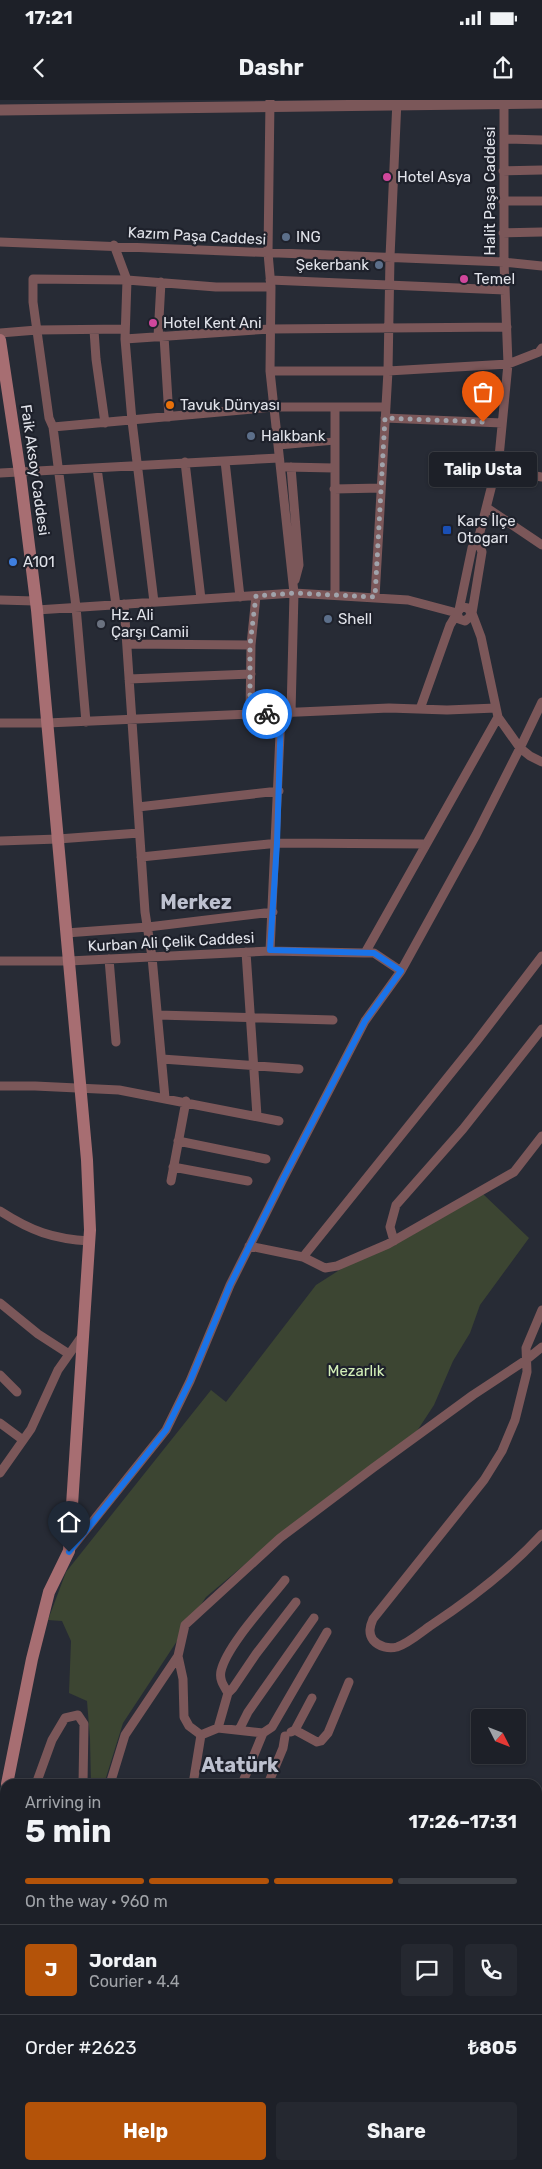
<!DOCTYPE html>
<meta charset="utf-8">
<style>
:root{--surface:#1d2028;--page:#252830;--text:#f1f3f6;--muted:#a0a3a8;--line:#3b3e45;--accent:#b45309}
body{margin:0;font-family:Rubik,sans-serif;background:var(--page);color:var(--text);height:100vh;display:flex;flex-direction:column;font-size:19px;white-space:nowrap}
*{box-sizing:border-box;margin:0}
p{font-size:16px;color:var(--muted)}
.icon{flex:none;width:28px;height:28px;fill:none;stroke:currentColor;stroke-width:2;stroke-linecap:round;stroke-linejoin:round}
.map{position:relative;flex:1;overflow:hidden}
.side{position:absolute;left:0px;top:1679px;width:542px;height:391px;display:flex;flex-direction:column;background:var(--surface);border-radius:15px 15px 0 0;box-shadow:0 1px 4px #0004,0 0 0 1px var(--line)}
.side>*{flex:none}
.needle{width:32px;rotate:132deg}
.controls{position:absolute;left:471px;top:1609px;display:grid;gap:10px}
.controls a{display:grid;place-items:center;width:55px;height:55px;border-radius:5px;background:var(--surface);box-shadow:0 1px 4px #0004,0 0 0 1px var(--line);font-size:25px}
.pin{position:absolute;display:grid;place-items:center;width:42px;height:42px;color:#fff;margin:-51px -21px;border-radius:50% 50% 50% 0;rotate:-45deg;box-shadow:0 0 5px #0007}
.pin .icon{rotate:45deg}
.courier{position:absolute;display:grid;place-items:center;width:50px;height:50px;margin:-25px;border:4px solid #1a73e8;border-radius:50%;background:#fff;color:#222;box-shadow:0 1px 6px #0007}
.bubble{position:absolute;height:35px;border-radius:5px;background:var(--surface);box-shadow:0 1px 4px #0004,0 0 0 1px var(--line);font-size:16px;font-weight:700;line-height:35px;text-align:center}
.summary em{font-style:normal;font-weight:700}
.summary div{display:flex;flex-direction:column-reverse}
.summary{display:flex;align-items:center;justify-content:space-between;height:85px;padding:0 25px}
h1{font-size:32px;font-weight:700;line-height:38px}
.bar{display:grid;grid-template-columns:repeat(4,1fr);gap:8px 5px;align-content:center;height:60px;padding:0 25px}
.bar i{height:6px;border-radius:4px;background:var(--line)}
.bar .on{background:var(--accent)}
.bar p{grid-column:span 4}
.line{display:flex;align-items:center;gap:12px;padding:0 25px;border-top:1px solid var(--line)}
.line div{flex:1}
.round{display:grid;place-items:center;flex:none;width:52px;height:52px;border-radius:5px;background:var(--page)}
.cta{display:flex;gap:10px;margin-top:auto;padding:10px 25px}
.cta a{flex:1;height:58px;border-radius:5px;background:var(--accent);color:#fff;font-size:20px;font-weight:700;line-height:58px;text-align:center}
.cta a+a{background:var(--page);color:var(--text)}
.status{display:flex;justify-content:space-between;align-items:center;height:35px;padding:0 25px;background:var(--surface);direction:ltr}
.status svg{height:14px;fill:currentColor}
header{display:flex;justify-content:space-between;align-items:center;height:65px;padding:0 25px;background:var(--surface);font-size:22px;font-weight:700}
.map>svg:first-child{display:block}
</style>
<div class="status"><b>17:21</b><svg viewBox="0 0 49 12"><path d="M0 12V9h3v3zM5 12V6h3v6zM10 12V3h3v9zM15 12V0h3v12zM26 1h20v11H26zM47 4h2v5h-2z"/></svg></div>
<header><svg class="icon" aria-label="back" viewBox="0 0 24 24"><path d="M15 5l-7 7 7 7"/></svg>Dashr<svg class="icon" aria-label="share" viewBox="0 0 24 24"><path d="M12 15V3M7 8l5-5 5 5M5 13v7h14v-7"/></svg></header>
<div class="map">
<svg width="542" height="2069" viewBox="0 0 542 2069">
<rect width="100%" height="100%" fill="#272b35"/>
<path fill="#3c4532" d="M483,1094L529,1138L480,1205L470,1233L453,1261L434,1305L417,1331L256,1455L206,1497L123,1623L104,1684H91L90,1639L87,1601L69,1593L71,1541L62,1521L48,1520L66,1472L211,1290L226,1302L316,1185L352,1162Z"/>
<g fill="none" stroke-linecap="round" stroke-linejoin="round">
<path stroke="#7b5759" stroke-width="7" d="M278,346L335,341"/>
<path stroke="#7b5759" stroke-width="9" d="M270,0L268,153L271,187L270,271L294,493L291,613
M504,0V162L508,264L499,357L478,440L482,452L472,513L481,537L498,617L520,648L542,602
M504,39L542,40
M503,71L542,70
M503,101H542
M503,133L542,132
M0,142L504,162L542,166
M114,145L127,180L125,239L132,321L154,502
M270,180L505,190
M94,230L96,259L105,323
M0,233L37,230L125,229
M164,236L169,317
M158,237L161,182
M125,239L270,229L507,227
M270,271H388L508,264L539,252L542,248
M335,307V495
M385,318L502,323
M53,327L49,318L33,202V179L127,180L216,187H271
M225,361L240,497
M185,362L201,499
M286,367L334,368
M291,367L299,465L295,480
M97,368L116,505
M496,369L542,377
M0,373L279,358
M334,389L381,388
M487,408L542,445
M375,497L388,271L390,157L397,0
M0,500L35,501
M124,504L145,812L152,857L165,998
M37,510L294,493L408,500L457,513L459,519L465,521L472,515L468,508L462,507C457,511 454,519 450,525L420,609
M459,510L472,448L478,440
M127,544L251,545
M129,579L251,574
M250,614L251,545L256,496
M86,622L76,507L53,327L274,307H386
M0,623H47L389,608L447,610L496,608
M138,707L279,691
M0,741L58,739L139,733
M141,757L279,743L426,744
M66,833L148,827L273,812
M270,851L281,613
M246,852L257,1016
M365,853L498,617
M109,859L116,942
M0,861H69L270,851L365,853H374L401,871
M158,915L333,920
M162,959L299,969
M0,986H35L119,990L279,1021
M178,1041L266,1059
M173,1067L248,1081
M171,1081L186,1001
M0,1111C31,1131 53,1139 90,1141
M394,1141L390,1127L396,1105L463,1029L542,929
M249,1146L303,1157L325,1168L337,1166L388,1144L514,1072L542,1036
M303,1157L476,942L542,856
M0,1203L38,1234L69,1254
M542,1210L526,1248L527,1272L515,1320L502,1351L484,1380L373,1519C370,1526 368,1533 373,1540C379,1547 389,1549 397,1547C409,1543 420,1533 430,1526C471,1499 509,1470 542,1434
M0,1275L17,1292
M0,1323L23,1340
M0,1373L31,1329L58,1270L82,1236
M69,1451L166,1330L190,1281L230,1185L283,1079L365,921L401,871L476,735L520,648L530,656L542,662
M178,1556L183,1579L184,1617L189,1626L201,1635
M228,1593L233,1588L256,1554L296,1502
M218,1628L228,1593C224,1586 219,1580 221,1571C227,1545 268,1502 285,1480
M239,1630L248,1612L314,1518
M295,1630L317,1642L321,1641L328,1633L349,1582
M291,1632L295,1630L312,1598
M201,1635L218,1628L263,1633L272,1627L327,1532
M36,1684L52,1640L65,1618L78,1615L84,1624L83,1684
M110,1684L125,1635L178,1556L185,1525L280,1438L373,1368L473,1295L526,1260L542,1247
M193,1684L201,1635
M242,1684L263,1633
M268,1684L283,1648L285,1636
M0,1766L5,1760
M0,1830L5,1832"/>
<path stroke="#7b5759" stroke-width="11" d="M0,10L542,3"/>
<path stroke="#a76e72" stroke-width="12" d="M0,240L20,373L37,510L87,1060L90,1130L69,1451L49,1492L32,1559L7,1684
M0,1722L5,1695"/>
</g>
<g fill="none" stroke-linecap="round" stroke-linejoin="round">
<path stroke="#a0a3ab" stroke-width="5" stroke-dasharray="0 9" d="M267,614H250V545L256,496L294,493L375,497L385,318L483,322"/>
<path stroke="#1a73e8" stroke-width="6" d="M69,1452L166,1330L190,1281L230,1185L283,1079L365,921L401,871L374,853L270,850L277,743L281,613L267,614"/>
</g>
<g fill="#d1479c" stroke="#1e212b" stroke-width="2">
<circle cx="387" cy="77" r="5"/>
<circle cx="464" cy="179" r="5"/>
<circle cx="153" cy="223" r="5"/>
</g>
<g fill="#5c6f8a" stroke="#1e212b" stroke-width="2">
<circle cx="286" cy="137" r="5"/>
<circle cx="379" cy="165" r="5"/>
<circle cx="251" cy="336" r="5"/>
<circle cx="328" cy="519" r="5"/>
</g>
<circle fill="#e8710a" stroke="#1e212b" stroke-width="2" cx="170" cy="305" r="5"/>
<rect fill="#1a4fb4" stroke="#1e212b" stroke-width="2" x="442" y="425" width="10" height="10" rx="2.5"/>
<circle fill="#3f7fe0" stroke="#1e212b" stroke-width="2" cx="13" cy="462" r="5"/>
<circle fill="#6b7280" stroke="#1e212b" stroke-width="2" cx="101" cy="524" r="5"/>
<g text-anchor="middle" stroke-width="4.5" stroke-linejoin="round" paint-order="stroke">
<g font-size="15" fill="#e1e3ea" stroke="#1e212b" text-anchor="start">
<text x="397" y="82">Hotel Asya</text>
<text x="296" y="142">ING</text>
<text x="369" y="170" text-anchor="end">Şekerbank</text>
<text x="474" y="184">Temel</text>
<text x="163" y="228">Hotel Kent Ani</text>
<text x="180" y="310">Tavuk Dünyası</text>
<text x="261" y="341">Halkbank</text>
<text x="457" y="426">Kars İlçe<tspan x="457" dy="17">Otogarı</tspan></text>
<text x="23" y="467">A101</text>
<text x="111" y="520">Hz. Ali<tspan x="111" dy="17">Çarşı Camii</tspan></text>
<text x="338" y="524">Shell</text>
</g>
<g font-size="15" fill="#e1e3ea" stroke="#1e212b">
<text transform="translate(490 91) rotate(-90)" y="5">Halit Paşa Caddesi</text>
<text transform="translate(197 136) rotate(3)" y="5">Kazım Paşa Caddesi</text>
<text transform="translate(35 370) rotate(82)" y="5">Faik Aksoy Caddesi</text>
<text transform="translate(171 842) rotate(-3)" y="5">Kurban Ali Çelik Caddesi</text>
</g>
<g font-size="15" fill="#d3efb8" stroke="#1e212b">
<text x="356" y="1276">Mezarlık</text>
</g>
<g font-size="20" font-weight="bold" fill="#bdc1cf" stroke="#1e212b">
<text x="196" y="809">Merkez</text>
<text x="240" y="1672">Atatürk</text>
</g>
</g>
</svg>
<div class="controls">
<a><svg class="needle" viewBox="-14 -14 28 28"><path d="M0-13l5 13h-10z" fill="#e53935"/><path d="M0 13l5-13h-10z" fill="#a0a3a8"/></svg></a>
</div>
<div class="pin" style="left:483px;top:322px;background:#ea580c"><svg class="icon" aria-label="bag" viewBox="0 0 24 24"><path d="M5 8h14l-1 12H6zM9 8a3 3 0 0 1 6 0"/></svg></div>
<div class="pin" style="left:69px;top:1452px;background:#1f2937"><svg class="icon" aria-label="home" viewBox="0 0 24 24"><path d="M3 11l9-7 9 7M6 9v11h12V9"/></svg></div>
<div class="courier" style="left:267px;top:614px"><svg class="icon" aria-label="bike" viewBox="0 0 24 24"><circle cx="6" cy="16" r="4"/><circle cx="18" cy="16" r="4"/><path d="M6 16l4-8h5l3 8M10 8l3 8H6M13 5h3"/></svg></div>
<div class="bubble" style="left:429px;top:352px;width:108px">Talip Usta</div>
<section class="side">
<div class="summary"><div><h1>5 min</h1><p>Arriving in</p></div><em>17:26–17:31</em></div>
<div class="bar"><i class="on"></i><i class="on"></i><i class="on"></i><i></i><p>On the way · 960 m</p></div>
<div class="line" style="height:90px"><b class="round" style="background:var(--accent);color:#fff">J</b><div><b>Jordan</b><p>Courier · 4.4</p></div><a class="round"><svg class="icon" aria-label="chat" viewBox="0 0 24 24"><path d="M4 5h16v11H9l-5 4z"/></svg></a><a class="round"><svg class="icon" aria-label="phone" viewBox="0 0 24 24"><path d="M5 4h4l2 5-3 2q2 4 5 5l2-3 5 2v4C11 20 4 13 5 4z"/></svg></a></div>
<div class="line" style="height:65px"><div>Order #2623</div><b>₺805</b></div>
<div class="cta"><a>Help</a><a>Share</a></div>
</section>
</div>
